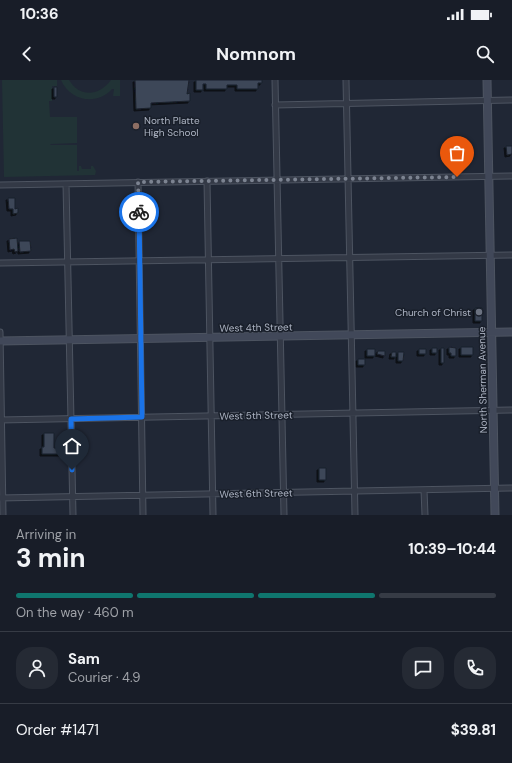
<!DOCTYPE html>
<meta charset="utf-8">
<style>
:root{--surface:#181d28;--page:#252a34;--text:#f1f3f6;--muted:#9fa2a8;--line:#363b45;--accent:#0f766e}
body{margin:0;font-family:"DM Sans",sans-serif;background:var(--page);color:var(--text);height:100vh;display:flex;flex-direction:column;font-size:15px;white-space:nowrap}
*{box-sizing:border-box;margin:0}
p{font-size:13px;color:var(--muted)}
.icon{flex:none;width:22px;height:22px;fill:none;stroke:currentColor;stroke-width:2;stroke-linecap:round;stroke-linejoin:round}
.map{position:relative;height:435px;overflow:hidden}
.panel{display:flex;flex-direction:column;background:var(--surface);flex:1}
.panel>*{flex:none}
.pin{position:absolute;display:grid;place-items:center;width:34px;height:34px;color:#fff;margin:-41px -17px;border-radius:50% 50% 50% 0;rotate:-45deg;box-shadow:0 0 4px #0007}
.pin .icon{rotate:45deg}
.courier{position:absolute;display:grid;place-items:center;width:40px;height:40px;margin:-20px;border:3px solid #1a73e8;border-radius:50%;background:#fff;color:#222;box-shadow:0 1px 5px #0007}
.headline em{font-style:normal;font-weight:700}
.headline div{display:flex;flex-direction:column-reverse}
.headline{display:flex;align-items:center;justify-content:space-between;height:68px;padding:0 16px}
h1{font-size:26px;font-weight:700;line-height:30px}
.bar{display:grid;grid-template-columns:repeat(4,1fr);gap:6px 4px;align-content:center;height:48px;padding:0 16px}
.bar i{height:5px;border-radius:3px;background:var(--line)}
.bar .selected{background:var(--accent)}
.bar p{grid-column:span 4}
.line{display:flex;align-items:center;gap:10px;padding:0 16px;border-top:1px solid var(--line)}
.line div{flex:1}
.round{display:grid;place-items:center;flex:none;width:42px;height:42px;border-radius:16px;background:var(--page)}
.status{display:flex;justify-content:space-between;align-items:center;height:28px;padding:0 20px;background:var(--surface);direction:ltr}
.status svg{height:11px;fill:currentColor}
header{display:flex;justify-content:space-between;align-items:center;height:52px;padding:0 16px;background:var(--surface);font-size:18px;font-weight:700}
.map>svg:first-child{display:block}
</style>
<div class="status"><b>10:36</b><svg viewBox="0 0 49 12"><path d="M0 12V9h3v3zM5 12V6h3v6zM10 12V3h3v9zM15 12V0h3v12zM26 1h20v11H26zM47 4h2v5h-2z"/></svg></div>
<header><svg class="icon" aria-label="back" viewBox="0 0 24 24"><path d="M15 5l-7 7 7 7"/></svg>Nomnom<svg class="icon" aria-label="search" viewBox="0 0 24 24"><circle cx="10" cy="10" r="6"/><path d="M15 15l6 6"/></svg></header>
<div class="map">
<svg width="512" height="435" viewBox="0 0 512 435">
<defs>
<filter id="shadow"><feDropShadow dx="-2" dy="2" stdDeviation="0" flood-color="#0009"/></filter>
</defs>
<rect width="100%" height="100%" fill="#202735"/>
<path fill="#213336" d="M2,0H57V6H52V21H49L50,37H77V63L51,64L50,65H77V91H79V86H81L82,89H91V86H93L96,91L95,95L4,97Z
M61,0H69C80,18 99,16 111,0H120V16H113L114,9H112C97,26 70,21 61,0Z"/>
<path fill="#3e4758" stroke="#1a212c" filter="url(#shadow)" d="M135,0H189L187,14L190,13V21L151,23V28L136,29Z
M196,0H262V3H258V9H237V5H227V9H206V4H203V10H196Z
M54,7H57V17H54Z
M506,66H512V74L507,75Z
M454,74H460V85H454Z
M8,118H15V129L18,128V133L13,134V129H9Z
M17,158L18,171L15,172L14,169L10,170L9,159Z
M19,161H30L31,171L20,172Z
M475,228H482V241H475Z
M449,267L456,268V276H451V273H449Z
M461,267H473V275H461Z
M432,268H437V273H432Z
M441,268H444V283H441Z
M367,269H375V276H367Z
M419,269H426V274H419Z
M378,271H385V276L377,274Z
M392,272H396V277H391Z
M398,272H404L403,281H398Z
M358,279H365V285H358Z
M44,353H54V368H64V374H42V367H44Z
M319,388H326V400H319Z"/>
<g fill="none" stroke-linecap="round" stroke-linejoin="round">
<defs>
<path id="street" d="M275,0L284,435
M346,0L355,435
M275,25L512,20
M207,101L213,435
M138,102L143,435
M66,104L73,435
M0,105L512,96
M0,183L512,175
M0,252L3,435
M0,340L512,330
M424,410L425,435
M0,418L512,408"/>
<path id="secondary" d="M487,0L495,435
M0,261L512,252"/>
</defs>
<use href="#street" stroke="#4d5461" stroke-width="7"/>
<use href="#secondary" stroke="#4d5461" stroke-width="9"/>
<use href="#street" stroke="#333946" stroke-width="5"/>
<use href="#secondary" stroke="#414859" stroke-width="7"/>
</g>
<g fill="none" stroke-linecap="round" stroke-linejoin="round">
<path stroke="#7c8391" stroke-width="4" stroke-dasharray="0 7.2" d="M139,132L138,102L457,97"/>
<path stroke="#1a73e8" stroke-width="5" d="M72,390L71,339L142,337L139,132"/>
</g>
<circle fill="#8d6e63" stroke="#191f2a" stroke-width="1.5" cx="136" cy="46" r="4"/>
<circle fill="#6b7280" stroke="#191f2a" stroke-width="1.5" cx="479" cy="232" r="4"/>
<g text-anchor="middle" stroke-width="3" stroke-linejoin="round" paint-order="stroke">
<g font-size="10" fill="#adb4c3" stroke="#191f2a" text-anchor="start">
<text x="144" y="44">North Platte<tspan x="144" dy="12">High School</tspan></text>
<text x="471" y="236" text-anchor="end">Church of Christ</text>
</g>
<g font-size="10" fill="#adb4c3" stroke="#191f2a">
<text transform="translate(256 247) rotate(-1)" y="4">West 4th Street</text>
<text transform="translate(482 300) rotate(-91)" y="4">North Sherman Avenue</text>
<text transform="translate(256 335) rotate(-1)" y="4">West 5th Street</text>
<text transform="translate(256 413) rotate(-1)" y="4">West 6th Street</text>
</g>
</g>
</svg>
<div class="pin" style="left:457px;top:97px;background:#ea580c"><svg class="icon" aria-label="bag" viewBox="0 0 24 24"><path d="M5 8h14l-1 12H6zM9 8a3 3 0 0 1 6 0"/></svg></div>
<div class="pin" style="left:72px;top:390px;background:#1f2937"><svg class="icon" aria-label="home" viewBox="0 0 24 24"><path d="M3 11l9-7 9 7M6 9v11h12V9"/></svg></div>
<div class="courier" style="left:139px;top:132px"><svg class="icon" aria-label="bike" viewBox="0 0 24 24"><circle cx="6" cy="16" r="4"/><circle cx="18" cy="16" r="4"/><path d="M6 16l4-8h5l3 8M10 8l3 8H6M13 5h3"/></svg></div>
</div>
<section class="panel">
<div class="headline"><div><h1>3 min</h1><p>Arriving in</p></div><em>10:39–10:44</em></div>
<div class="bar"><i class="selected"></i><i class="selected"></i><i class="selected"></i><i></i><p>On the way · 460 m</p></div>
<div class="line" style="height:72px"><a class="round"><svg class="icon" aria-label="person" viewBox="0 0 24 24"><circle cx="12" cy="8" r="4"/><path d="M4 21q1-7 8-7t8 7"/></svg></a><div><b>Sam</b><p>Courier · 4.9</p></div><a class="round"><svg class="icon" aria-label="chat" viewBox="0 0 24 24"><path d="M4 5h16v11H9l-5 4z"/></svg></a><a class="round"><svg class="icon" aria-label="phone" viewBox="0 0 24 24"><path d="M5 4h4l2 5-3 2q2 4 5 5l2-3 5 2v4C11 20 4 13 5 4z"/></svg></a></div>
<div class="line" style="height:52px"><div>Order #1471</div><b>$39.81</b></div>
</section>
